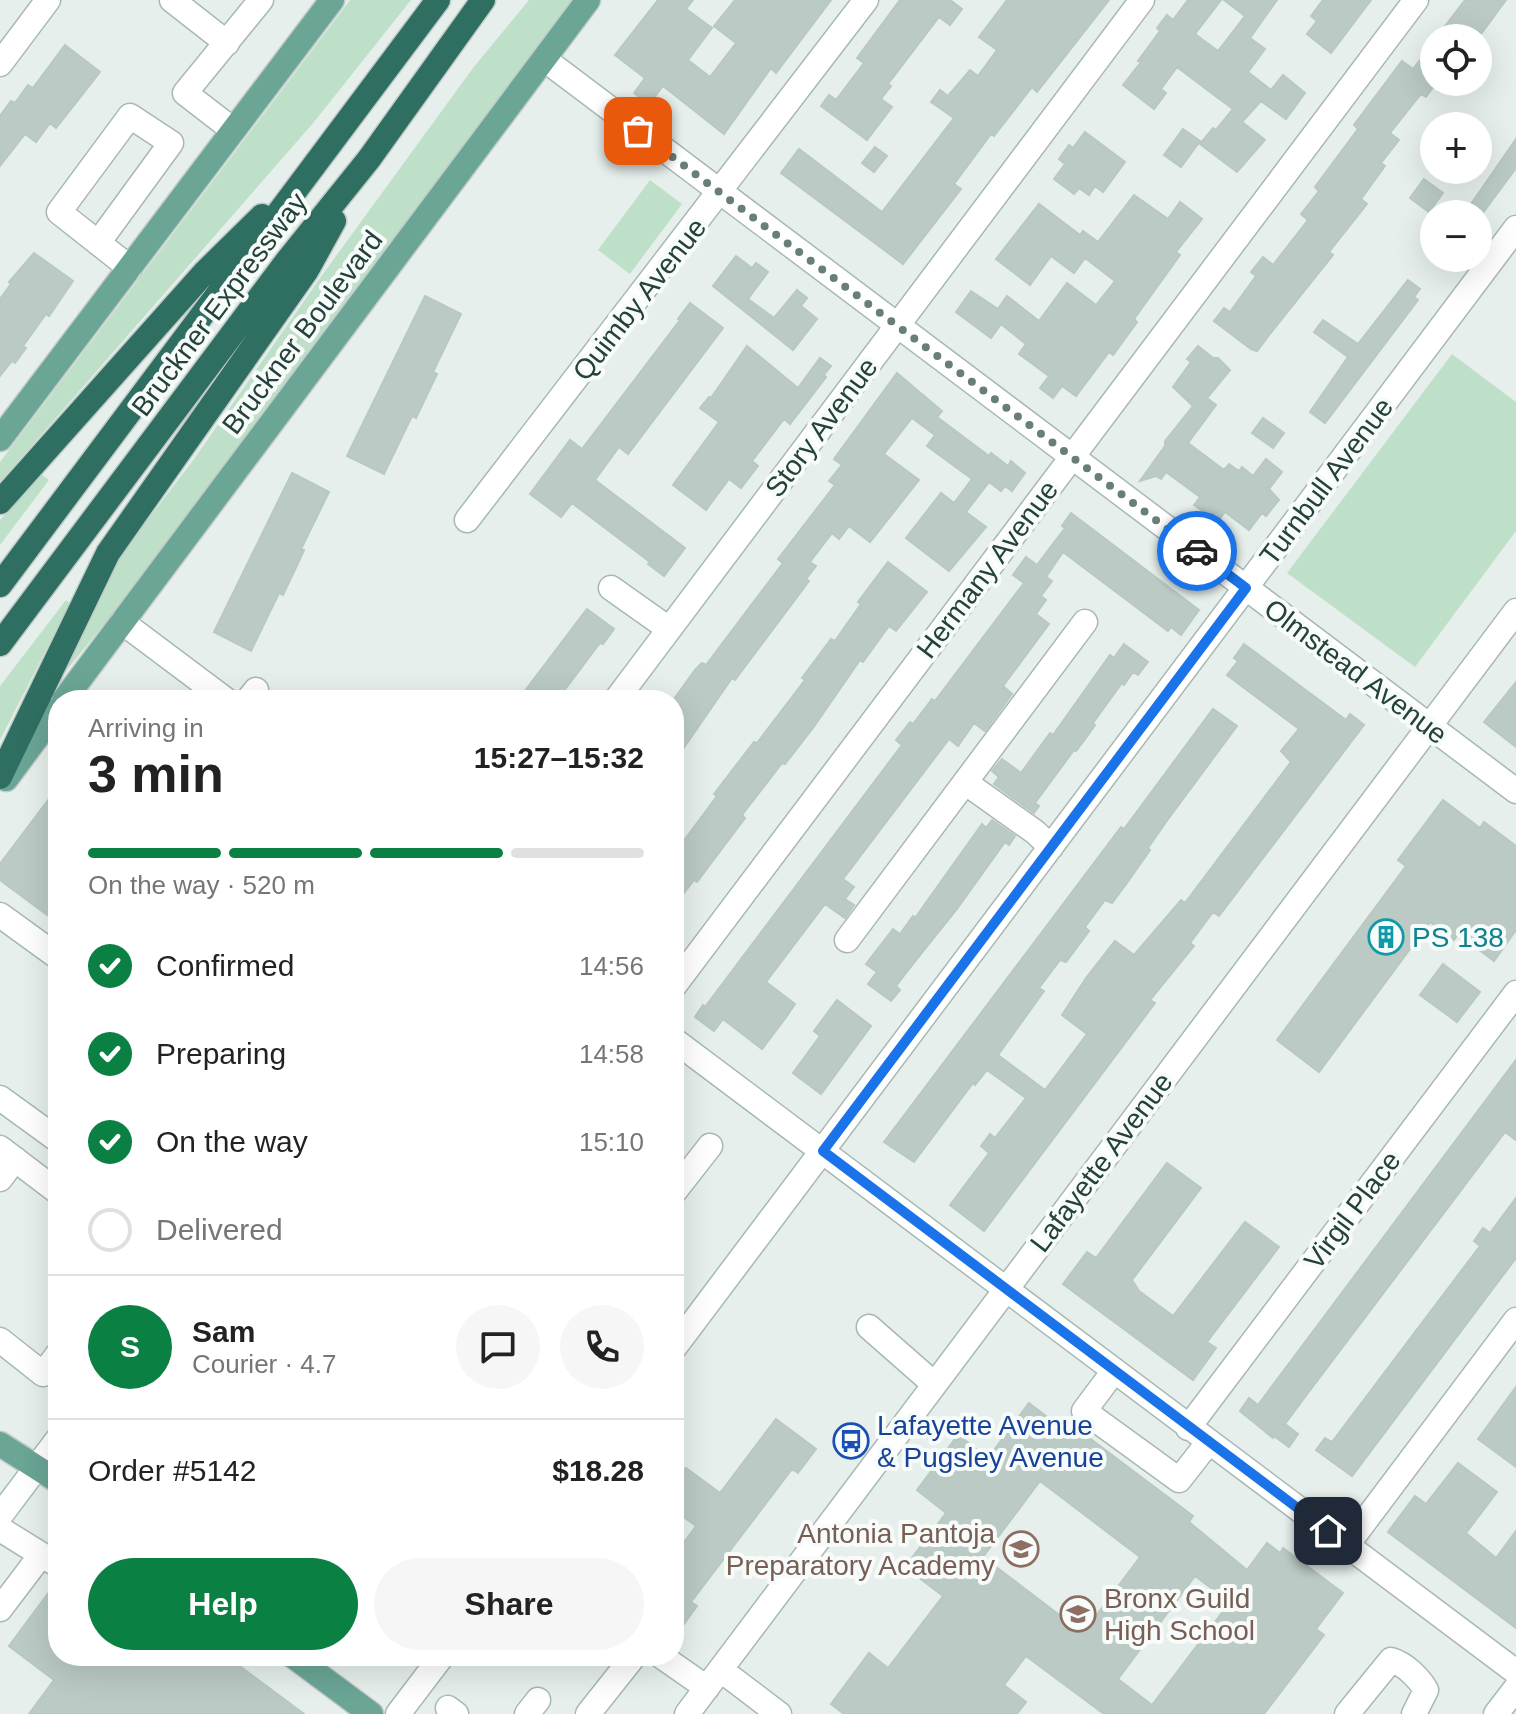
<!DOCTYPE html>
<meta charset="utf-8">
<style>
:root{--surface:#fff;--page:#f6f6f6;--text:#222;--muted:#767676;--line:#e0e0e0;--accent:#0b8043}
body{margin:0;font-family:Helvetica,sans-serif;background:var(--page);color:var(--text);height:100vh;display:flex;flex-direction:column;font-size:30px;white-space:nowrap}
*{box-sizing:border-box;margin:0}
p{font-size:26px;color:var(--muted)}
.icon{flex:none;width:44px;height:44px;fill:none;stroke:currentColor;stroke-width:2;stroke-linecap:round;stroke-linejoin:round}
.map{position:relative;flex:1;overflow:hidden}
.details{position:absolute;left:48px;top:690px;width:636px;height:976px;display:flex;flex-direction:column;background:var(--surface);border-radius:32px;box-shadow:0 8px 32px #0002}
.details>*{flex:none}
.tools{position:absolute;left:1420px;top:24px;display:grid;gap:16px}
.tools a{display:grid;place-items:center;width:72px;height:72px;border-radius:50%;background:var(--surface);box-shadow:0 8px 32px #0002;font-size:40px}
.pin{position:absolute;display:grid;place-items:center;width:68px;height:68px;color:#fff;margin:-34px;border-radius:16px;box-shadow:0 4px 12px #0006}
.courier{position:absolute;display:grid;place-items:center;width:80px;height:80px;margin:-40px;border:6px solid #1a73e8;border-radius:50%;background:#fff;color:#222;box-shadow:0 2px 10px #0007}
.overview em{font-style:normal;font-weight:700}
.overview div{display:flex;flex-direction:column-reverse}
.overview{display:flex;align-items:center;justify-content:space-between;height:136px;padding:0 40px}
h1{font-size:52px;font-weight:700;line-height:60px}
.bar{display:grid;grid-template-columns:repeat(4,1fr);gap:12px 8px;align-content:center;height:96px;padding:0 40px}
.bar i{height:10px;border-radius:6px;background:var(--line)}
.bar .current{background:var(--accent)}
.bar p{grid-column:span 4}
.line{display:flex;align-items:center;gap:20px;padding:0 40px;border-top:2px solid var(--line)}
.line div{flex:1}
.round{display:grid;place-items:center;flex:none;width:84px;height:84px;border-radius:42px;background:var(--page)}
ol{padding:0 40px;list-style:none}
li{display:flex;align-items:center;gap:24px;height:88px}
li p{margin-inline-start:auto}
li .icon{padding:8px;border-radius:50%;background:var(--accent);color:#fff;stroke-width:4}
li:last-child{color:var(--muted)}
li i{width:44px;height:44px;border:4px solid var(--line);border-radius:50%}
.primary-button{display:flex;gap:16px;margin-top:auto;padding:16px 40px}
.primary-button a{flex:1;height:92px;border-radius:48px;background:var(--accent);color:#fff;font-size:32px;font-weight:700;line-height:92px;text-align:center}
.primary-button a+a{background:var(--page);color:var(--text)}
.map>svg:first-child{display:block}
</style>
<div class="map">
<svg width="1516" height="1714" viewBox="0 0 1516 1714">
<rect width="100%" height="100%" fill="#e6efeb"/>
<path fill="#bfe0c8" d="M350,0H411L314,122L0,482V462Z
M529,0H573L124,600L65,672L67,654L124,551L194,459L320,278L473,68Z
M650,180L682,204L630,274L598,250Z
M1452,354L1516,402V531L1415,667L1287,573Z
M41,474L49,480L0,545V520Z
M66,600L70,603L0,740V686Z"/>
<path fill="#bbcac4" stroke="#b8c9c2" stroke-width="2" fill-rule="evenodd" d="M658,0H693L686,9L712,28L688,60L710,77L736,43L714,26L735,0H831L776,73L771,68L724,134L663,86L649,104L634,93L645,78L615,55Z
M900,0H950L962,9L950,25L939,17L888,84L891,86L881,99L892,107L867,140L821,106L829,95L836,100L864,63L857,58Z
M1007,0H1109L1037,92L1032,87L994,136L991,134L954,184L961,189L903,264L781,173L799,149L882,212L954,118L931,102L940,90L948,96L970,70L978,76L997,50L979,37Z
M1188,0H1221L1195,34L1218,51L1245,16L1224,0H1277L1250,38L1265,49L1248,72L1271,90L1283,75L1305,93L1286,119L1261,101L1242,122L1265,140L1237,172L1200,144L1213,128L1216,130L1233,109L1218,98L1177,67L1161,89L1166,93L1154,109L1123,85L1141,62L1138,61L1160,31L1157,28L1167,15L1173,20Z
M1323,0H1371L1331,53L1307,34L1317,21L1311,16Z
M1465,0H1506L1478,38H1436Z
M1434,42V86L1426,97L1421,94L1390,133L1399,140L1381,163L1385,166L1361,199L1367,204L1329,252L1333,255L1270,334L1257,351L1251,349L1214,321L1224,308L1230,312L1256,276L1251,272L1263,257L1273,265L1308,220L1301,214L1319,191L1315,187L1358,129L1354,125L1402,61L1413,69Z
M65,45L100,72L56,128L50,123L36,142L25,134L0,166V116L11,101L15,103L28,85L33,88Z
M1183,129L1200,141L1181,167L1164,155Z
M1085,132L1125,162L1103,192L1095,186L1089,195L1079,188L1074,194L1054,179L1065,164L1059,159L1069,145L1073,148Z
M1516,139V168L1482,214H1464Z
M875,147L887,156L874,172L862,163Z
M1424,179L1443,193L1429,212L1410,198Z
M1134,195L1168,219L1180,202L1202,219L1176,252L1180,255L1134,319L1137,322L1113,355L1109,352L1076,396L1062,386L1053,398L1040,388L1049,376L1019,354L1026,344L1001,324L991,338L956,312L971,291L998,309L1007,296L1039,321L1067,283L1096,305L1115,281L1085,258L1074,273L1051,256L1030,285L996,259L1039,204L1080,235L1083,231L1098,242Z
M34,253L73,281L49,316L46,314L23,346L26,348L15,363L12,361L0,376V299L11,284L9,282Z
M736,256L752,268L756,263L768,272L748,299L774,318L797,290L807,298L801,306L817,319L793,350L713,286Z
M1408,280L1420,289L1414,297L1418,300L1325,423L1310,412L1348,357L1314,332L1323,320L1358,344Z
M425,296L461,314L433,372L437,374L416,418L412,416L384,474L347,456Z
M690,303L723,328L628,454L619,447L595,480L685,548L664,576L648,564L650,562L572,503L561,517L530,494L570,440L582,449L680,320L678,319Z
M747,346L798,388L820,358L831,366L824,375L826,377L790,424L784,419L752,461L758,466L741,488L729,479L706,510L673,485L719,422L700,408L709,397L711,398Z
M1198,346L1213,358H1218L1230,370L1207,398L1216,405L1188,443L1224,470L1229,464L1239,471L1242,467L1253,476L1266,459L1282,472L1269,489L1279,500L1266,516L1262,513L1249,530L1225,512L1217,522L1194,505L1200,497L1166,472L1161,479L1156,476L1140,481L1165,446V441L1193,406L1173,387L1191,362L1187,359Z
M897,373L942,411L937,417L989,456L991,453L1008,466L1011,461L1025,473L1012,491L1005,486L1001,491L989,482L966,512L986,527L949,571L906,538L941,493L954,503L972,479L927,446L935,435L912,418L884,454L919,480L870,542L849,526L839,539L832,533L810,562L816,566L806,579L809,581L735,680L732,678L674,762V699L695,670L702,663L706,665L783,563L778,559L835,485L829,481L842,465L834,459Z
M1263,418L1284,433L1273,448L1252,433Z
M292,473L329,492L301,549L304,550L300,559L283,595L279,593L251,651L214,632Z
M1071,513L1199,610L1181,635L1171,627L1168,631L1063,552L1046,577L1052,581L1041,596L1046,600L1036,614L1049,624L1003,686L1012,694L985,731L974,723L958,746L949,739L843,879L854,887L845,899L854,905L845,918L825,904L766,982L795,1004L787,1016L762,1049L723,1019L714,1031L695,1017L703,1005L705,1007L902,745L896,740L910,722L913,724L932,699L935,701L1024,583L1013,575L1026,557L1037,565L1065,528L1062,526Z
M888,562L927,592L896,631L889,626L863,662L860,660L813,728L785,764L782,763L742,815L745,818L697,882L694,880L674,906V854L717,796L714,794L754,742L757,743L805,680L802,678L831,639L835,641L844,628L861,604L858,602Z
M587,609L614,629L603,644L600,643L557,700H518Z
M1124,644L1148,662L1138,675L1133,672L1124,685L1122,683L1093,723L1095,725L1086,738L1076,751L1074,750L1035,803L1039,806L1034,813L994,784L999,777L992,771L1002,759L1021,773L1050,733L1053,735L1110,655L1114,658Z
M1244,644L1346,720L1350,714L1364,725L1219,916L1213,912L1190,943L1194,946L1150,1000L1155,1003L984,1231L950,1205L989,1153L981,1146L990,1134L995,1138L1026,1098L987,1070L975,1085L973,1083L914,1162L884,1142L1121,827L1124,829L1213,709L1237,726L1166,822L1148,848L1150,850L1127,883L1112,903L1105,900L1085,927L1089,931L1066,962L1060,960L1039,988L1044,991L998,1055L1045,1090L1087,1034L1062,1015L1086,978L1115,941L1134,955L1181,900L1185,903L1291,762L1281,751L1299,729L1227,675L1238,661L1234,658Z
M1516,682V747L1484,722Z
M58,787V923L0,880V864Z
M1443,800L1480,828L1484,822L1516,846V930L1494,961L1458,934L1454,940L1430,922L1319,1072L1277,1040L1406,866L1398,860Z
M992,820L1015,836L1009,845L1005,842L957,909L916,960L896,986L900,990L891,1001L868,984L877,972L866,964L893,929L900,934L913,916L915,918L982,824L986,828Z
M1443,964L1480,992L1457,1022L1420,995Z
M837,1000L871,1026L821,1094L793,1073L820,1036L814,1031Z
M1516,1060V1140L1505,1132L1308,1393L1285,1424L1298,1434L1289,1447L1274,1436L1273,1438L1240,1411L1249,1398L1258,1405Z
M1167,1163L1201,1188L1132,1280L1139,1291L1173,1316L1245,1222L1279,1247L1207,1342L1216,1348L1193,1380L1063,1284L1087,1252L1096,1258Z
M1516,1198V1258L1352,1476L1316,1450L1325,1438L1332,1442L1480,1246L1474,1241L1483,1228L1490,1233Z
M1516,1387V1467L1478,1439Z
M1029,1403L1059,1426L1064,1419L1193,1516L1189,1522L1247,1570L1267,1543L1280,1553L1283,1548L1343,1593L1316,1629L1324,1635L1264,1714H1104L1026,1656L1004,1685L1026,1702L1017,1714H844L831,1704L869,1653L888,1668L943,1596L905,1567L946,1513L917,1490L958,1435L988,1458ZM1040,1481L1140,1557L1083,1633L983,1557ZM1195,1576L1230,1602L1152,1705L1118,1679Z
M776,1419L816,1449L798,1473L792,1469L691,1602L697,1606L674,1638V1556L696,1526L674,1510V1484L686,1468L720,1493Z
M1458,1463L1497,1492L1466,1533L1496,1558L1516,1531V1628L1388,1532L1415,1496L1426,1504Z
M58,1580V1656H226L304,1714H29L54,1680L9,1646Z"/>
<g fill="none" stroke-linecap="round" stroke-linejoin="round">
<defs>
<path id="minor" d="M172,0L227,43
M544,59L1516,791
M0,64L48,0
M233,130L185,93L261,0
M98,243L171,143L130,116L59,212L130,268
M467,520L866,0
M611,588L669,629
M122,622L226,700
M248,700L256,690
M616,700L1142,0
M966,783L1035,832L1051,847
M0,915L58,957
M847,940L1085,622
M674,986L1416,0
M674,1040L1516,1672
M0,1098L58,1140
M0,1148L58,1192
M0,1179L15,1159
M674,1192L710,1146
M869,1327L934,1384
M0,1340L43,1374L58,1354
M674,1348L1516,228
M1114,1371L1084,1411L1179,1480L1208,1443
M1188,1428L1516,993
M0,1516L58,1439
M0,1529L58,1565
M1347,1545L1516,1320
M0,1609L41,1555
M661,1656L707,1688
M721,1670L779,1714
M448,1708L456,1714
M398,1714L442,1656
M527,1714L538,1700
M588,1714L634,1656
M687,1714L1516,611
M1347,1714L1391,1660C1405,1664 1419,1678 1426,1690L1414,1714
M1496,1714L1516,1688"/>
<path id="major" d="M0,439L332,0
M64,700L588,0
M6,779L58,709
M0,1444L58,1481
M293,1656L371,1714"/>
<path id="highway" d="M0,502L205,272L262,216
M0,585L438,0
M0,644L287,261L369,159L483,0
M0,777L108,553L307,270L334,221"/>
</defs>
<use href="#minor" stroke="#a8b8b2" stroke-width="27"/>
<use href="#major" stroke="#c2cac8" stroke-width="27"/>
<use href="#highway" stroke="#c2cac8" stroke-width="27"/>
<use href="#minor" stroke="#fff" stroke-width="24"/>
<use href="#major" stroke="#6aa596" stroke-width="24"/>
<use href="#highway" stroke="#2f6f62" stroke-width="24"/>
</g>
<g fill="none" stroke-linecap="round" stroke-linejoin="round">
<path stroke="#687f78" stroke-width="8" stroke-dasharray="0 14.4" d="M638,131L1197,551"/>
<path stroke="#1a73e8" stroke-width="10" d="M1197,551L1246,588L823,1151L1328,1531"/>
</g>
<defs>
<symbol id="building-ring" viewBox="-11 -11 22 22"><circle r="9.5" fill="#f7fbf9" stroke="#0f9aa8" stroke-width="1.5"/><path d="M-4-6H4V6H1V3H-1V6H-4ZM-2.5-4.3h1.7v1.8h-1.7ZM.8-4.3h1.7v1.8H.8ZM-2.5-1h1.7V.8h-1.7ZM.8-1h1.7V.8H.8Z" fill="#0f9aa8"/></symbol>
<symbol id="bus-ring" viewBox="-11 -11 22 22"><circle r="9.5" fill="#f7fbf9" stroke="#1a4fb4" stroke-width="1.5"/><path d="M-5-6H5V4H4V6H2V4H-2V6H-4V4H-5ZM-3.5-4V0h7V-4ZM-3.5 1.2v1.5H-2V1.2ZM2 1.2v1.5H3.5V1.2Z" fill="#1a4fb4"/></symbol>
<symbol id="school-ring" viewBox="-11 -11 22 22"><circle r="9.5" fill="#f7fbf9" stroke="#8d6e63" stroke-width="1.5"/><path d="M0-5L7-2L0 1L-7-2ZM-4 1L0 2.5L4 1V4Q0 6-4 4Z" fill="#8d6e63"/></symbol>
</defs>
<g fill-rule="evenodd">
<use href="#building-ring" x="1366" y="917" width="40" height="40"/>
<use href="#bus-ring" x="831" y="1421" width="40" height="40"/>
<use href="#school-ring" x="1001" y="1529" width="40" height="40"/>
<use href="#school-ring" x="1058" y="1594" width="40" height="40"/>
</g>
<g text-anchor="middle" stroke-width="8" stroke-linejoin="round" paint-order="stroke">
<g font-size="28" fill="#24423a" stroke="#f7fbf9">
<text transform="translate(639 299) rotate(-52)" y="10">Quimby Avenue</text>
<text transform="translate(219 304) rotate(-53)" y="10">Bruckner Expressway</text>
<text transform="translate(302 332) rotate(-53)" y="10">Bruckner Boulevard</text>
<text transform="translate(821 427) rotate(-53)" y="10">Story Avenue</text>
<text transform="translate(1326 481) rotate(-53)" y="10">Turnbull Avenue</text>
<text transform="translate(987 569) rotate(-53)" y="10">Hermany Avenue</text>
<text transform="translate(1356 671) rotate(37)" y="10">Olmstead Avenue</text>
<text transform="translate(1101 1162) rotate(-53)" y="10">Lafayette Avenue</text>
<text transform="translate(1352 1210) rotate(-53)" y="10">Virgil Place</text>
</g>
<g font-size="28" fill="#0d838f" stroke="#f7fbf9" text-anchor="start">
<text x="1412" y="947">PS 138</text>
</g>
<g font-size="28" fill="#164399" stroke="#f7fbf9" text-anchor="start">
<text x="877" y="1435">Lafayette Avenue<tspan x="877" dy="32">&amp; Pugsley Avenue</tspan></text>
</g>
<g font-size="28" fill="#785e54" stroke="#f7fbf9" text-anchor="end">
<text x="995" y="1543">Antonia Pantoja<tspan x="995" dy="32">Preparatory Academy</tspan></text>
<text x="1104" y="1608" text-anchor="start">Bronx Guild<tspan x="1104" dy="32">High School</tspan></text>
</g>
</g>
</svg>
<div class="tools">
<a><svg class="icon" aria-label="locate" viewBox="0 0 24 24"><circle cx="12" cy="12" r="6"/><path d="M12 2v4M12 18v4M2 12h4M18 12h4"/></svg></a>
<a>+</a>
<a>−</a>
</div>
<div class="pin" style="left:638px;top:131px;background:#ea580c"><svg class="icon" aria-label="bag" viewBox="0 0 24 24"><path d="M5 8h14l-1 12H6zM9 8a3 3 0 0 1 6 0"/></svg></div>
<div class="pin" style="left:1328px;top:1531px;background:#1f2937"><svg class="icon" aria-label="home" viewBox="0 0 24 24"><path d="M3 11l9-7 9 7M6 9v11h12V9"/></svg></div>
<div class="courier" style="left:1197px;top:551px"><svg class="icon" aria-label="car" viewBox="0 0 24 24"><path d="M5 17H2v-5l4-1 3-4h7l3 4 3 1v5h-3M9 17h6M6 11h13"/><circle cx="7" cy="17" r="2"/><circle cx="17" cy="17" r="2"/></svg></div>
<section class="details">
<div class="overview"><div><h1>3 min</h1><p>Arriving in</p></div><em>15:27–15:32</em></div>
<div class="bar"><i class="current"></i><i class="current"></i><i class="current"></i><i></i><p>On the way · 520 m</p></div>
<ol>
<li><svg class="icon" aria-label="check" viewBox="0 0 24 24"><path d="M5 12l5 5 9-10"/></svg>Confirmed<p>14:56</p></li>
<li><svg class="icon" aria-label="check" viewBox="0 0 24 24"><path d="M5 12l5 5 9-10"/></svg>Preparing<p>14:58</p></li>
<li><svg class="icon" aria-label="check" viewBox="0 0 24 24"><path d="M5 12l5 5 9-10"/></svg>On the way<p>15:10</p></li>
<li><i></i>Delivered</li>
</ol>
<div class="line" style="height:144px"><b class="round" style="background:var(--accent);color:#fff">S</b><div><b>Sam</b><p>Courier · 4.7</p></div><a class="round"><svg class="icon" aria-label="chat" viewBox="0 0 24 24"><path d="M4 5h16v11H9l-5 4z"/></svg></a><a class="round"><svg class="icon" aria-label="phone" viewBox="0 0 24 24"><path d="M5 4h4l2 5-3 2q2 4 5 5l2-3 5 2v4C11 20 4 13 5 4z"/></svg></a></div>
<div class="line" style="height:104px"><div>Order #5142</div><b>$18.28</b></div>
<div class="primary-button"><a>Help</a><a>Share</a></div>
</section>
</div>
